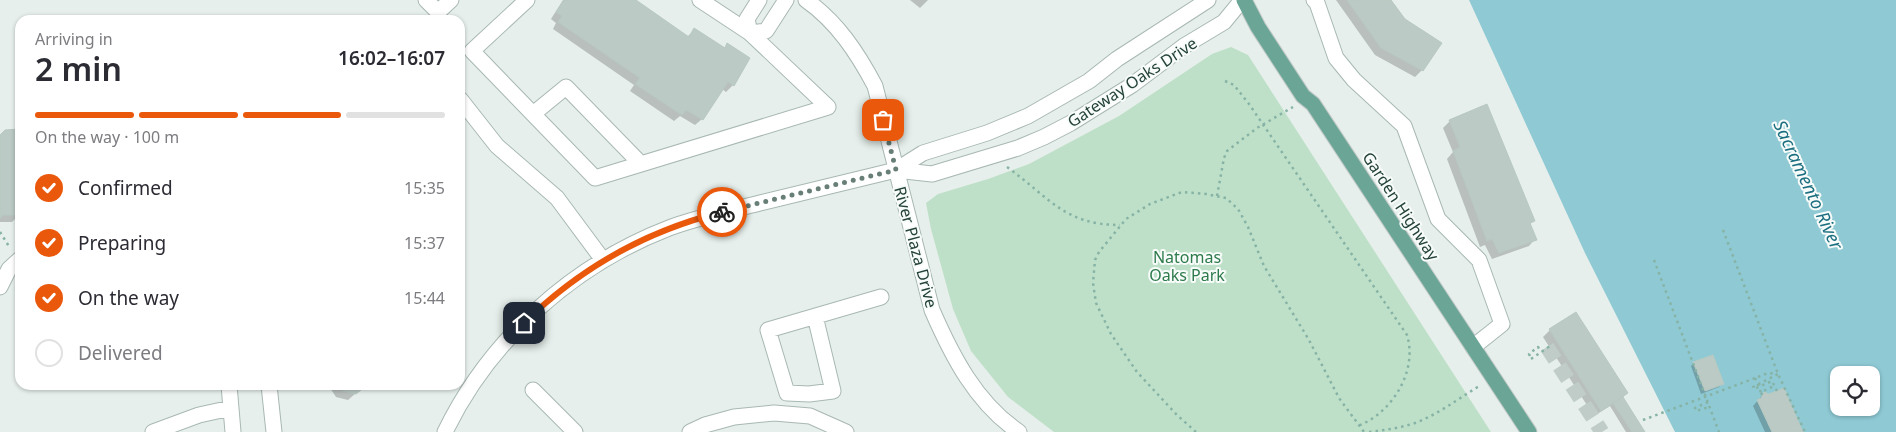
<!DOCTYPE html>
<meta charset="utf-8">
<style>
:root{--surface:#fff;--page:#f7f7f7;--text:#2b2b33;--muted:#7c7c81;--line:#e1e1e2;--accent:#ea580c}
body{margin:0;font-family:"Noto Sans",sans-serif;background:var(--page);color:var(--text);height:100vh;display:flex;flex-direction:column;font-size:19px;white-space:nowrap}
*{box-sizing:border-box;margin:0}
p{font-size:16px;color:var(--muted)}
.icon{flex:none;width:28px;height:28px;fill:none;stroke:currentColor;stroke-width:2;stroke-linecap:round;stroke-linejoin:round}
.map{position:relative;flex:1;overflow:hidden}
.sheet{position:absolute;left:15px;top:15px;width:450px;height:375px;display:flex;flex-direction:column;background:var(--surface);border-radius:15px;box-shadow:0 1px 4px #0004}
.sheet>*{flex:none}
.controls{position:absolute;left:1830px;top:366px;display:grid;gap:10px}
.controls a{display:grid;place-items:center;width:50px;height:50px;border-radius:10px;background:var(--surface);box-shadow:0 1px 4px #0004;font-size:25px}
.pin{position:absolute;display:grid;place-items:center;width:42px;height:42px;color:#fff;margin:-21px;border-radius:10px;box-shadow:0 2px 8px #0006}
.courier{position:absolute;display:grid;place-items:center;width:50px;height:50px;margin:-25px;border:4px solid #ea580c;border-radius:50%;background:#fff;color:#222;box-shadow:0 1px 6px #0007}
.head em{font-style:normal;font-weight:600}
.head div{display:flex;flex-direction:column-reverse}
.head{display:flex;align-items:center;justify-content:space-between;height:85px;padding:0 20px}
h1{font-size:32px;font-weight:600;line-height:38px}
.bar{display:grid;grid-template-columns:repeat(4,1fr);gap:8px 5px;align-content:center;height:60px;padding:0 20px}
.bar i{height:6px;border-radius:4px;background:var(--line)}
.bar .selected{background:var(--accent)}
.bar p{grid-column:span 4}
ol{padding:0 20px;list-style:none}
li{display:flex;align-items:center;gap:15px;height:55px}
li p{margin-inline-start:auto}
li .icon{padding:5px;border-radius:50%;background:var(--accent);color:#fff;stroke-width:4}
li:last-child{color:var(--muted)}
li i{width:28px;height:28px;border:2px solid var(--line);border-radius:50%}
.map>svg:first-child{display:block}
</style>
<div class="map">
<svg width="1896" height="432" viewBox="0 0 1896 432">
<rect width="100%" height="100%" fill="#e6efeb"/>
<path fill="#bfe0c8" d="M1231,47L1248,55L1491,432H1054L1008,397L971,351L953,309L931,229L926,203L938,194L988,179L1029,164L1119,116L1212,54Z"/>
<path fill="#8ec9d4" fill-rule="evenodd" d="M1469,0H1896V432H1675L1585,253ZM1839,375H1871V408H1839Z"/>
<path fill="#0003" d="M563,0H634L687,37L694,30L724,48L728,44L749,59L733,85L726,92L722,89L702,119L695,125L680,116L674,121L630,91L634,85L553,29L556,23L551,19Z
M910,0H928L920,8Z
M1336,0H1389L1422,70L1415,77L1375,55Z
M1450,121L1534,220L1529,225L1535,239L1529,246L1492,259L1485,245L1480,247L1447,159L1453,152L1443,128Z
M20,130V214L12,222H0V137Z
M1550,330L1627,393L1622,398L1644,432H1626L1610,406L1594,416L1543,337Z
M1694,363L1722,384L1719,387L1701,394L1691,366Z
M291,385H318L291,387Z
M328,385H365L348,400L336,397Z
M1764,393L1769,395L1801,432H1765L1753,406Z"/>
<path fill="#bbcac4" stroke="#b8c9c2" d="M564,0H636L689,37L694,28L725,48L727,43L750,58L734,86L728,82L703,120L686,110L682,115L635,84L640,78L558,22L562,16L556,12Z
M1347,0H1391L1405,19L1442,43L1423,71L1381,48Z
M1487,104L1535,221L1530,223L1537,240L1499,253L1492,239L1487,241L1453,151L1460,147L1449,120Z
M20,129V215H3L0,218V135L5,130Z
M1576,312L1628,393L1601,411L1549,329Z
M1713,355L1724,384L1705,391L1693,362Z
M339,385H367L356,394L343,391Z
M1784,388L1803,432H1772L1757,400L1761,398L1764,392L1769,394Z
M1623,397L1645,432H1632L1613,403Z"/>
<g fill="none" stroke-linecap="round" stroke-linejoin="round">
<path stroke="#bfccc8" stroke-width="15" stroke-dasharray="15 8" stroke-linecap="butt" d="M1547,347L1602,432"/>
<defs>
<path id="minor" d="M426,0L438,12L451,0
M527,0L472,51L595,178L828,107L750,33L700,0
M759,0L747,19L750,33L766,31L786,0
M806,0C837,22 857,52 875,86L932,310C952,356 976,403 1019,432
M1314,0L1317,3L1336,58L1354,80L1404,126L1438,219L1479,260L1502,324L1473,347
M460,99L497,146L557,198L603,260
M533,114L566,87L641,164
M896,170L932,174L1018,148L1044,137L1071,123L1132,85L1184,46L1224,22L1242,0
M0,287L9,269L20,259
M815,316L833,391L809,394L787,393L768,330L881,297
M229,385L233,432
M269,385L274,432
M533,390L575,432
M153,432L199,415L231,408
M445,432C490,339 573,265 669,228C698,217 729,211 760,203C805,192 851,181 896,170L923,153L987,133L1028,116L1089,81L1117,59L1208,0
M690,432L705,425L734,417L774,413L810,416L846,432"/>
<path id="major" d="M1244,0L1258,27L1303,96L1313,104L1529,432"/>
</defs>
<use href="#minor" stroke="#a8b8b2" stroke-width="17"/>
<use href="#major" stroke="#c2cac8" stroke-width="17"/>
<path stroke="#86b3a5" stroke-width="2.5" stroke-dasharray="2.5 4" stroke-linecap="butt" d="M1225,81L1234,85L1249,104L1407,335C1418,371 1392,413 1358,426
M1007,167C1049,197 1064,225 1120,225
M1217,196L1224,158L1227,151L1257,128L1293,107
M1723,230L1778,374L1805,432
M0,232L10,248
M1654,260L1719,432
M1530,356L1529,354L1538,347L1541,352
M1531,359L1550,346
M1758,377L1768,373L1777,374
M1777,391L1772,381L1754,389L1753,387L1778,374
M1762,395L1761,392L1774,386
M1708,402L1695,408L1696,411L1709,407
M1196,432L1177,415L1137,372L1111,334L1096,303L1093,283L1095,260L1099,252L1126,219L1150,204L1182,192L1206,194L1226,198L1238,209L1248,227L1264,266L1309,340L1339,398L1364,432
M1369,432C1385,430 1400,428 1415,423C1439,414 1459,398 1481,385"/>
<use href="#minor" stroke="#fff" stroke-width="15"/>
<use href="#major" stroke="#6aa596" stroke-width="15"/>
<path stroke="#86b3a5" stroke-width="2.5" stroke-dasharray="2.5 4" stroke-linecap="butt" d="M1755,378L1762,395
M1643,420L1758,377"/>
</g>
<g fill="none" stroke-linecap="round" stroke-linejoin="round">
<path stroke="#687f78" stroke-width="5" stroke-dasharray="0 9" d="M722,212L896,170L883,120"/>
<path stroke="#ea580c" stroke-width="6" d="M524,323C580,268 646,231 722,212"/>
</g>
<g text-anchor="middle" stroke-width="4" stroke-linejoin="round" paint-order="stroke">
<g font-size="16" fill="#24423a" stroke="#f7fbf9">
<text transform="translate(1132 82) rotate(-33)" y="6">Gateway Oaks Drive</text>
<text transform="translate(1401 206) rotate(57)" y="6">Garden Highway</text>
<text transform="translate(916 247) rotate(75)" y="6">River Plaza Drive</text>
</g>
<g font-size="16" fill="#2d7a4b" stroke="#f7fbf9">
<text x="1187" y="263">Natomas<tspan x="1187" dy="18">Oaks Park</tspan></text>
</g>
<g font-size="18" font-style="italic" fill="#1c6f80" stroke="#f7fbf9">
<text transform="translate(1808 185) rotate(65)" y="6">Sacramento River</text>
</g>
</g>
</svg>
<div class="controls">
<a><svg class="icon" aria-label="locate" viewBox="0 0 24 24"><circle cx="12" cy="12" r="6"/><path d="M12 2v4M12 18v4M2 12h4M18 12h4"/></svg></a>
</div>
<div class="pin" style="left:883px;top:120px;background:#ea580c"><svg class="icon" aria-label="bag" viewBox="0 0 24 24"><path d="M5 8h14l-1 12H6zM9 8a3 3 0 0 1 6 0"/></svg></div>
<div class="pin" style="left:524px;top:323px;background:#1f2937"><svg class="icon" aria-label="home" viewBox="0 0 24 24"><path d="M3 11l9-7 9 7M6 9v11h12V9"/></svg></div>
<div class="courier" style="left:722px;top:212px"><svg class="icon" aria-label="bike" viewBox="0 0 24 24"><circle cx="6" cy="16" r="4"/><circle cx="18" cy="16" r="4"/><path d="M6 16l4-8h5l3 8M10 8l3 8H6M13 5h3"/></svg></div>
<section class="sheet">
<div class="head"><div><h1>2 min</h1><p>Arriving in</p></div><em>16:02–16:07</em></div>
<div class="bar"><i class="selected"></i><i class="selected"></i><i class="selected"></i><i></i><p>On the way · 100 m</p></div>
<ol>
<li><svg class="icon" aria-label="check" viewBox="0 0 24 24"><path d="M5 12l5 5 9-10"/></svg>Confirmed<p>15:35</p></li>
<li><svg class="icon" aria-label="check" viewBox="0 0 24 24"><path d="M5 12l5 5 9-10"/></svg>Preparing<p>15:37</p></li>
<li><svg class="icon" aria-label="check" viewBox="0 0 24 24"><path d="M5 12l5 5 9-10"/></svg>On the way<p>15:44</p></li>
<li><i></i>Delivered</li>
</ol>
</section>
</div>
